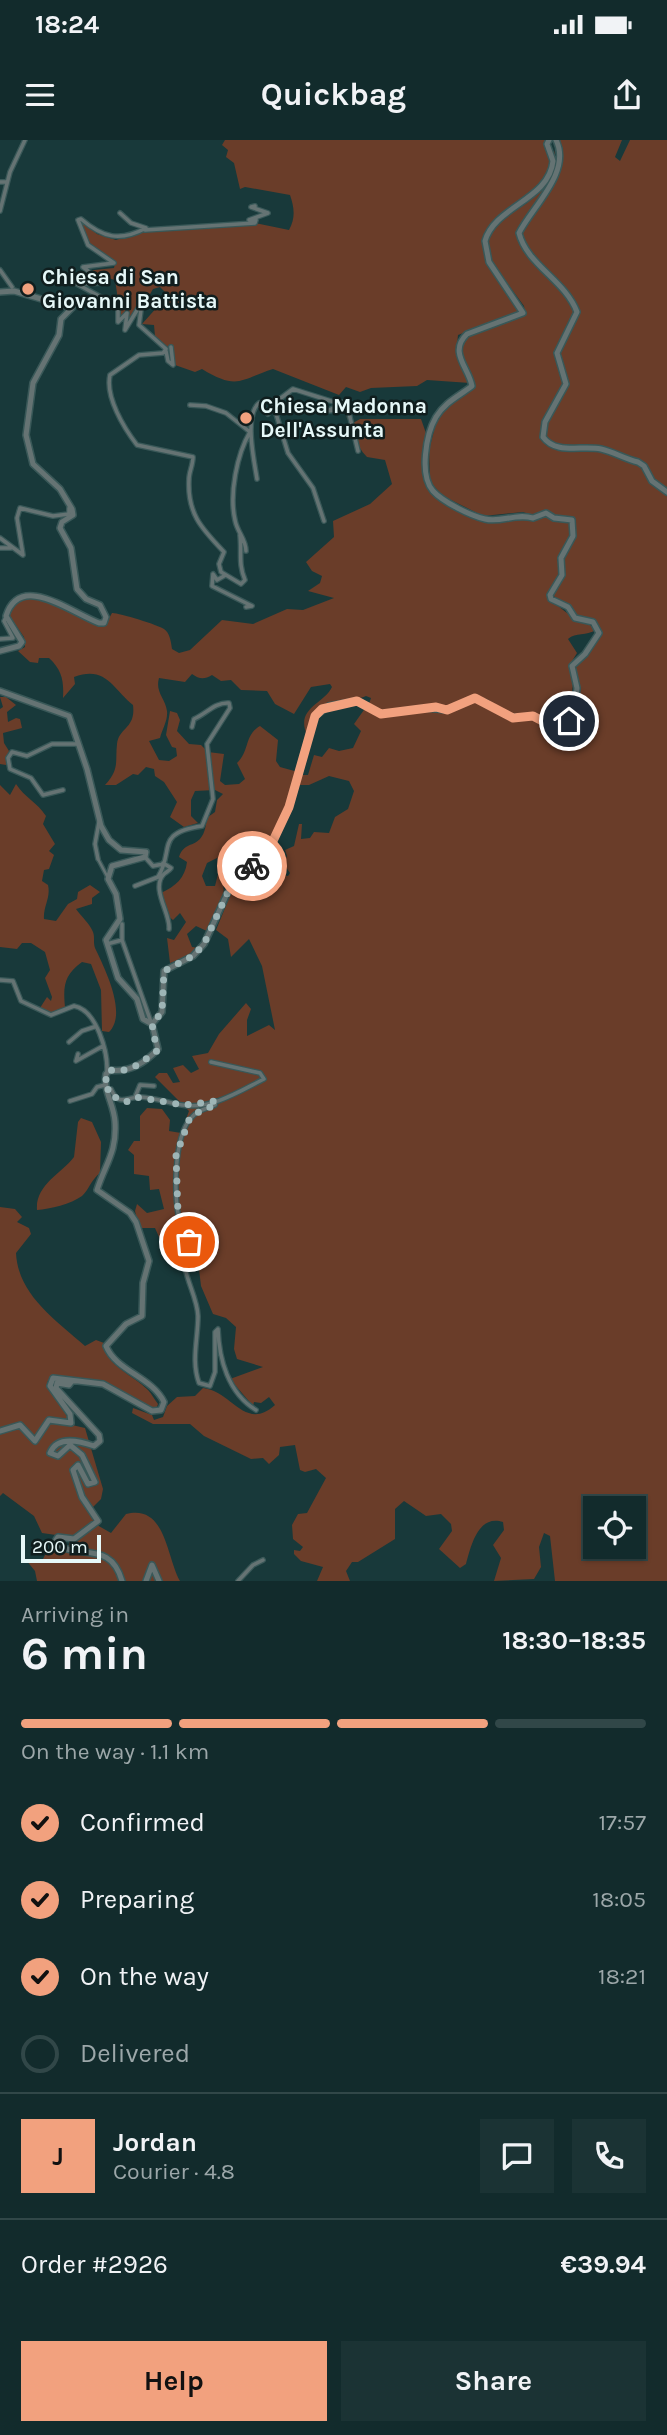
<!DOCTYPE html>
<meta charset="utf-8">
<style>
:root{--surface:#122b2c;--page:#1b3334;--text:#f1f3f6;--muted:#9ca7a9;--line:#314748;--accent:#f2a17e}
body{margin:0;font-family:Karla,sans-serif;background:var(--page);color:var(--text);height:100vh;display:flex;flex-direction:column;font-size:26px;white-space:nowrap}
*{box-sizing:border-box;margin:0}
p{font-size:23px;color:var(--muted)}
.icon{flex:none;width:38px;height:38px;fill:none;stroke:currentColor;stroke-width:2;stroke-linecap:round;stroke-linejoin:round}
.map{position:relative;height:1441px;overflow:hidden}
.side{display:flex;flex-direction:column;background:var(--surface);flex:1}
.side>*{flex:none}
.controls{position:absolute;left:583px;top:1356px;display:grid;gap:14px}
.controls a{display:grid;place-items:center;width:63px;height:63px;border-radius:0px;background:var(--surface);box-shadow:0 2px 5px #0004,0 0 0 2px var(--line);font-size:35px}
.scale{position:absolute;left:21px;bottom:18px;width:80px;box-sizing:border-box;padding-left:7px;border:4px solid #e6f8f8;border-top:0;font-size:19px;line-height:24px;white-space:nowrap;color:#e6f8f8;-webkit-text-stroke:5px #101e1e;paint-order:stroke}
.pin{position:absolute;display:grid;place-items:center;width:60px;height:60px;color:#fff;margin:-30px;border:4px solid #fff;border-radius:50%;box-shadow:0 2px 7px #0007}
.courier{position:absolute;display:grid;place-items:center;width:70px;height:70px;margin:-35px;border:5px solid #f2a17e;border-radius:50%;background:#fff;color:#222;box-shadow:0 2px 9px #0007}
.headline em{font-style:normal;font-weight:700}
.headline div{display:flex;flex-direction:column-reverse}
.headline{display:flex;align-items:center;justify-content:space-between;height:119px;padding:0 21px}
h1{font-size:46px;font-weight:700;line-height:52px}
.bar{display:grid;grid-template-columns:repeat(4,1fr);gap:10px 7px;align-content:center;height:84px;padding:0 21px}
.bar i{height:9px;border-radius:5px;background:var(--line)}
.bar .selected{background:var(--accent)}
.bar p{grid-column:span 4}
.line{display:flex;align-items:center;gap:18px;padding:0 21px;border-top:2px solid var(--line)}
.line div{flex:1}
.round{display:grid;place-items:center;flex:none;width:74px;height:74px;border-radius:0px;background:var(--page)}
ol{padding:0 21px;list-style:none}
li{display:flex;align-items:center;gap:21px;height:77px}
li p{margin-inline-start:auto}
li .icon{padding:7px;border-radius:50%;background:var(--accent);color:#111;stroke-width:4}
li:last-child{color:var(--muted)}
li i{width:38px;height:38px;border:4px solid var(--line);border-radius:50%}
.cta{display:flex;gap:14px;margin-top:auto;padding:14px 21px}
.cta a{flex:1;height:80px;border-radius:0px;background:var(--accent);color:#111;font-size:28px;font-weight:700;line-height:80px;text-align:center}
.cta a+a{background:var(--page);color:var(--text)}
.status{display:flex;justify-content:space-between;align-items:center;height:49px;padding:0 35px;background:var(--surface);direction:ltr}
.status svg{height:19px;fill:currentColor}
header{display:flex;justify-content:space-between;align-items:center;height:91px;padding:0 21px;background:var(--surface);font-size:32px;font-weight:700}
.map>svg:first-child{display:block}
</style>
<div class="status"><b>18:24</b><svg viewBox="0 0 49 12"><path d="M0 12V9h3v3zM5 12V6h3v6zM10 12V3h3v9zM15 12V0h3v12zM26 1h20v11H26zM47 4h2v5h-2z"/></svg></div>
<header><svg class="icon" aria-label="menu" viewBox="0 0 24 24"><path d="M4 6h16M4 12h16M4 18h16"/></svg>Quickbag<svg class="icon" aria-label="share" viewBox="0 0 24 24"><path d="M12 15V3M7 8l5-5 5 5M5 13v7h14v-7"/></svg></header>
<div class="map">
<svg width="667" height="1441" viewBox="0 0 667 1441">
<rect width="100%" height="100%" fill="#18393a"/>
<path fill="#6a3d29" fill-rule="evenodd" d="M225,0H546C548,6 552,15 552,21C551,59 475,71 484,112C489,133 510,154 522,171L458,195L456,215L470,243L427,240L417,246L371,248L360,252L346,247L339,255L273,229C241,239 238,251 202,229L195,232L175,225L169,208L155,196L154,185L142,184L159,165L165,152L160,147L153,149L149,156L141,157L131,179L128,181L126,169L121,179L115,140L85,131L114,128L115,123L90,107L81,81L97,94L116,100L141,92L192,87H235L255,83L289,90C296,77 294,67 290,55L245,47L240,49L234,23L226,17L228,10L222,5Z
M559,0H622L615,17L620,21L630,0H667V350L653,340L645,325L611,311L549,303L544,289L568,244L558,213L579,172L527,109L520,93L560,28Z
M555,10L554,33L517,93C525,126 563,140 575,172L555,213L564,243L543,281L541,298C555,317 579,307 600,311C613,314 625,321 638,324L643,327L650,342L667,354V1441H555L550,1396L544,1393L539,1407L541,1427L534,1439L494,1441L501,1418L493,1405L504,1390L503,1382C478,1374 471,1406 466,1424L460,1428L439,1409L452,1391L451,1384L441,1374L426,1376L404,1361L395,1369V1399L358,1422H352L346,1431L350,1441H317L323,1427L301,1421L294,1414V1410L300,1411L303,1407L293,1399L292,1385L298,1374L307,1373L326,1338L316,1329L305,1332L300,1330L295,1305L280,1307L279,1315L269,1324L263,1318L251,1319L204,1296L190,1284H153L132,1273L133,1268L152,1275L154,1280L163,1277L167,1266L177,1257L195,1256L203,1248C232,1251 245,1292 275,1265L269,1257L261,1263L254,1262L253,1266L230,1239L263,1227L237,1219L234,1209L236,1187L226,1178L213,1174L201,1146L197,1112L192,1106L194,1097L184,1094L176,1103L163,1106L155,1088H139L135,1071L137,1064L147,1073L164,1069L159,1049L150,1050L149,1036L134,1034V1015L128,1010L134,1001H140V976L147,968L162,969L170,980L169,991L181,993L189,971L155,937L159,933H167L173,943L180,942L173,928L183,925L191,933L199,929L192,916L208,913L219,894L246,863L251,869L247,880V896L269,885L275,890L262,826L249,799L231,817L228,799L216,790L239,734L255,729L288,736L290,733L283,723L287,716L285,710L294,706L299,684H302L301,699L310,698L314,692L329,693L335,677L348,669L354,651L349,641L329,636L309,645H297L300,635H308L314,615L322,617L329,608L339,611L353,608L361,591L354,584L366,567L383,576L429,569L447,571L476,561L516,580L534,579L548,587L569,584L576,578L578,548L574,526L587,515L601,493L594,481L578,478L569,466L552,455L565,432L563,418L574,399L573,379L554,376L546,371L534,376L523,372L483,376L443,356L430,342L429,310L437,279L454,259L474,246C472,228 451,214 468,196L525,173L524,166L491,121L487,110L488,97L502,79L527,63L550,33ZM595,1368H634V1407H595Z
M346,276L353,283L360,279H421L427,296V342L429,351L486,381L543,375L570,381V397L557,420L562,429L548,455C554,464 566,472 575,479C582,484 589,482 596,490C586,496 576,492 568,499L577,513L569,526L573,544L569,576L549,583L534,574L509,573L487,559L473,555L446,567L430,565L381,572L369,564L371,558L366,556C333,569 319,550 307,595C295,568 324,564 332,547L330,544L311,547L294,574L275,564L267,551L241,550L231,540L221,541L212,535C204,540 199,539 192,534L185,542L159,538C155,552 165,558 167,571C168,581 162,589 160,598L149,601L159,620L169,621L177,616L176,608L172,607L166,595L170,571L177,573L180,580L177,591L189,604L201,605L208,612L224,614L220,641L225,645L239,644L245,639L237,623C250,611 244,595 260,586L278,600L276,621L280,627L298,632L286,671L271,701L276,727L244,725L230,743L227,739L230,717L221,720L217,718L207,723L202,736L206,746H215L218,734C232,752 217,774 209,792L196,786L187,794L192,807L199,808L188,817L170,823L167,798L174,800L186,782L180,773L173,780L168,776L161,753C176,746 185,738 187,722L179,717C184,703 192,707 200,699C206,692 205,685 208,677L215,672L217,660L223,654L215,650L195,651L191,660V676L198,683L184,687L170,677L177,662L164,642L155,636L154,629L146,627L138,635L133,634L116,645H105C120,629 115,621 117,604C119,587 136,589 133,565C113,549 106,525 74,537L75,544L63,558C64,541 62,530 49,518H39L38,523L30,522L18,511L25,507L24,497L8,474L12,463C40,449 72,473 97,486L107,482L112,473C116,472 159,485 164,489C170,493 171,502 172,509L179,513L190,510L222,480L253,484L287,469L303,470L334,458L308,451L320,443L322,436L312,431L306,422L334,397L333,381L370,364L392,344L385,320L367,317C355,305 354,292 346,276Z
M0,557H6L16,565L7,572L8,582L16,578L20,579L22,588L3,593L4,603L9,611L6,625L0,624V569L3,567Z
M16,644C25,658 37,662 46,676L43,684L55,704L49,711L54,715L49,729L44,730L42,741L48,745C51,758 43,766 44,779L56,781L68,764L77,759L78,752L90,745L100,752L92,758V764L76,769C81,776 90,784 93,792C95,797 93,803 95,808C104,827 128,874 109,892L102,891L101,850L91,824L82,822C64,835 63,846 65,867L50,874L40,868L47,857L51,861L52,857L45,838L50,830L45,812L31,803H22L17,809L0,807V645L10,655Z
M81,978L92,982L101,1002L100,1033C90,1041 89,1050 82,1056C71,1064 50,1069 37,1070C35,1045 61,1034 74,1017L78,982Z
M0,1067L15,1069L22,1077L17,1082L29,1088L31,1094L16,1113C18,1155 56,1180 85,1206L96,1200L104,1203C102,1223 136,1237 148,1250C152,1254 154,1259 158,1264L156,1269L149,1268L105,1241L54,1235L47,1242L72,1285L85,1288L103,1349L101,1359L89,1371L97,1385L111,1393L126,1374C166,1364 166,1416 180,1441H37L35,1431L26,1420L42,1421L47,1411H60L69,1405L70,1397L42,1393L34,1376L3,1353L0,1356Z"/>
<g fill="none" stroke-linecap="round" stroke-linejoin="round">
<defs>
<path id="pedestrian" d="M98,719L107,736"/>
<path id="minor" d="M0,42H7
M0,71L10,32L25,0
M145,90L255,83L256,80H249L268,73L251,67L255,66
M0,130L12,147
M108,160L118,161V182L127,173L125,190L142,162L139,185L166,209L163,213L139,215L110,235C105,257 124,288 137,305L193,317C193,325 189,332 189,339C187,374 202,389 224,412L219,424L221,432L241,444L245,440C238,424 242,412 240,395
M71,165L90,160L108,161L77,144L104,143L83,127L114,123L88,105L78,80L81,79C103,98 120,102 146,88L131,83L120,73
M166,211L168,221L173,225L171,207
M273,264L288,313L313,348L324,381
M190,265L206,266L226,273L250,292C237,314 229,354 235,380C237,392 246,399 246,411
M257,339C254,320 244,275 259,263L268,274L273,264L293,249L334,262H346L327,271L348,269L358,311
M0,398L23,415L17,378L20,368L53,376L69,374V368
M0,408H11
M224,436L217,440L213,434L212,446L252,466L246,467
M0,499L13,498L4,481L6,477
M63,650L43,655L31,638L10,629L8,618L12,612L27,616L52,604H77
M145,717L153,726L163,724
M98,719L95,704L99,682
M163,723L171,728C169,731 166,732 164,734C150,748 171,774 169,789
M135,746L158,737C175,710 154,693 202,686L213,659L207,604L230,568L229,563C215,562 206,574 194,579L192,587
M122,784V800L151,882
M107,804L122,800
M0,840L13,841L21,861L51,875L74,866C97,870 108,913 107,931
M69,902L82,891L94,887
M78,914L76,921L103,906
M106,950L111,949C119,968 127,956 141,957C155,958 169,963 182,965C211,970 240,951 264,939L260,933L211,922
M135,957L140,945L154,946
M70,961L92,954L97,947L105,945
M216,961L215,965C206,969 197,970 191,978C173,997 173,1063 181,1087C183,1092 187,1096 190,1101C174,1126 197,1150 198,1176C198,1199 191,1221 199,1243L210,1246L215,1232V1192L218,1189C219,1219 228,1253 256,1270
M238,1441L253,1425L263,1420"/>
<path id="tertiary" d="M556,0C572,32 532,67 519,93C527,125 565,140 577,172L557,213L566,244L545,282L543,297C556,315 582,305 601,309C614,312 625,319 638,322L644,326L652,341L667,352
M0,152L14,151L72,168L61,179L59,195L33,243L26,295L33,324L60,349L72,369L73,375L62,382L60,388L71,408L77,449L86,459L100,465L106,477L104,483H99C70,472 20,432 6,476L22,502L19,506L0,511
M0,551L69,576L87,629L101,686L109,700L121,710L146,712L145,717L112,726L108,739L116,754L120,779L106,800L118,838L137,859L143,879L152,884L158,909C145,923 130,933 110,930L106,934C103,951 114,964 115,982C117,1013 105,1024 97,1050L130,1073L136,1082L149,1121L143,1143L142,1176L126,1184L106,1206C116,1231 152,1237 164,1262L161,1270L152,1271L103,1244L53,1238L50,1246L70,1274L71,1283L49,1280L35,1301L20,1285L0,1291
M152,884L162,872L164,831L193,816L204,804L237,732L245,726L272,731L279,728V719L272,703L289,667L315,576L329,566L357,561L381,574L427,568L447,570L475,558L513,578L533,576L550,585L569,581L574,576L577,548L572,526L585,514L599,493L593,482L575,478L568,467L551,459L550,455L562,435L561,418L573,396L572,380L554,378L546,373L533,378C515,373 501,383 485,379C471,376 443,362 433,351C419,335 426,294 436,277C445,262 459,256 472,246C469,228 448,212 467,194L523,173L489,122L485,101C495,66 549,60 553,21L547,4L549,0
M72,1241L69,1245L57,1243L56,1248L99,1295L100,1301L94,1306C80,1301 57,1295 50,1313L58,1316L70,1305L82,1315L95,1342L88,1344L78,1325L73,1330L82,1357L98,1381L74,1399L58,1397L56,1400L63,1408C89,1416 112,1406 122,1441
M146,1441L152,1425L159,1441"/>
</defs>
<use href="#pedestrian" stroke="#395858" stroke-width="5"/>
<use href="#minor" stroke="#395858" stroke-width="6"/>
<use href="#tertiary" stroke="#395858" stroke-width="8"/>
<use href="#pedestrian" stroke="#657373" stroke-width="2.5"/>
<use href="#minor" stroke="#657373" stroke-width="3.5"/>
<use href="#tertiary" stroke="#657373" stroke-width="5"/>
</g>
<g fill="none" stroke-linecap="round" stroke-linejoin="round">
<path stroke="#9eb5b6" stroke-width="7" stroke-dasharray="0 12.6" d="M189,1102L178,1073L176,1016L189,980L201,970L214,966L216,961L184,965L135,957L126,962L116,958L111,949L106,950V934L110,930C131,933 140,923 157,911L152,884L162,872L164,831L193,816L204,804L237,732L252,726"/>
<path stroke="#f2a17e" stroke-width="9" d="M252,726L272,731L279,728V719L272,703L289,667L315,576L322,569L357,561L381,574L436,567L447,570L475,558L513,578L533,576L550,585L569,581"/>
</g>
<g fill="#f2a17e" stroke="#101e1e" stroke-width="2.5">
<circle cx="28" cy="149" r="7"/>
<circle cx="246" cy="278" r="7"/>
</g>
<g text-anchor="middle" stroke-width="5" stroke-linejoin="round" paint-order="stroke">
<g font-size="21" font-weight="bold" fill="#e6f8f8" stroke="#101e1e" text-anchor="start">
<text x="42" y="144">Chiesa di San<tspan x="42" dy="24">Giovanni Battista</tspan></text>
<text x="260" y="273">Chiesa Madonna<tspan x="260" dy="24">Dell'Assunta</tspan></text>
</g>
</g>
</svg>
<div class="controls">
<a><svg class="icon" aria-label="locate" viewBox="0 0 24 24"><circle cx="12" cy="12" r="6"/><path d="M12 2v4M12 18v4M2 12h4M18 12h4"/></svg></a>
</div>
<div class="scale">200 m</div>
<div class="pin" style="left:189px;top:1102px;background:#ea580c"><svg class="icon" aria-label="bag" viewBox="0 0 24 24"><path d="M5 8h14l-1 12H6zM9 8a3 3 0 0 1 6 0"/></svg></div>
<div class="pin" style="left:569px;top:581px;background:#1f2937"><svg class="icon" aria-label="home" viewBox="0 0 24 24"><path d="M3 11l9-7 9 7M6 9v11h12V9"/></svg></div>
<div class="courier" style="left:252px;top:726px"><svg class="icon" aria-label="bike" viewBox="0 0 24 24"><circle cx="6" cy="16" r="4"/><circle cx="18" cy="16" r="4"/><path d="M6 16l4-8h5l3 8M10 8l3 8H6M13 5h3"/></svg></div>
</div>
<section class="side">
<div class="headline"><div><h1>6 min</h1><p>Arriving in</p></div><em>18:30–18:35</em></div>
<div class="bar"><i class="selected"></i><i class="selected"></i><i class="selected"></i><i></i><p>On the way · 1.1 km</p></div>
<ol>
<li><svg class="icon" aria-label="check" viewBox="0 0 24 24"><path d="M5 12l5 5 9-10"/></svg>Confirmed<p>17:57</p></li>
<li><svg class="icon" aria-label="check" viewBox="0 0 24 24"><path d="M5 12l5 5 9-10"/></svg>Preparing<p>18:05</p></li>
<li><svg class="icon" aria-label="check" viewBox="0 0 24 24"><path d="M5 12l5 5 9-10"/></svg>On the way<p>18:21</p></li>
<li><i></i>Delivered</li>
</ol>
<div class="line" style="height:126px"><b class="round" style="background:var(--accent);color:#111">J</b><div><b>Jordan</b><p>Courier · 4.8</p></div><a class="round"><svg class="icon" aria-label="chat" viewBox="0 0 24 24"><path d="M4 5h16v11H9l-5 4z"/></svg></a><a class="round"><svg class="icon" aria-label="phone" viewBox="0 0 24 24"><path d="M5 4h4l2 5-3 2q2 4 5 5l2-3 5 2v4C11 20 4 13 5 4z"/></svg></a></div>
<div class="line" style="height:91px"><div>Order #2926</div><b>€39.94</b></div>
<div class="cta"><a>Help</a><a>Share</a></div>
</section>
